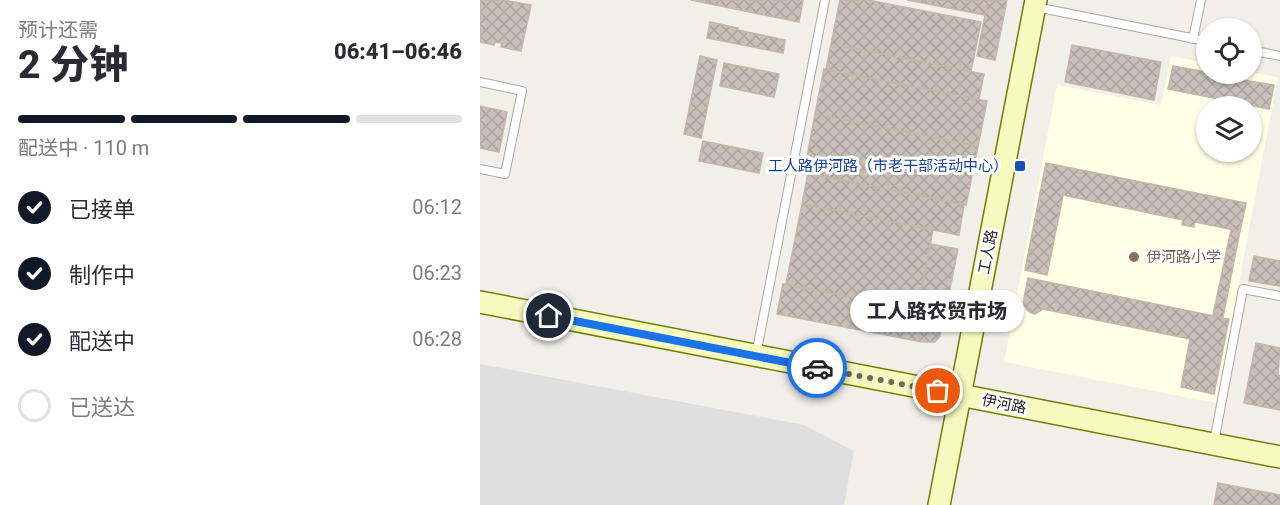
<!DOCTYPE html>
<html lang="zh">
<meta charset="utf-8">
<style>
:root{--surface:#fff;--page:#f7f7f7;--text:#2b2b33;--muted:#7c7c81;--line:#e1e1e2;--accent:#111827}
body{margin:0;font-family:Roboto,"Noto Sans SC",sans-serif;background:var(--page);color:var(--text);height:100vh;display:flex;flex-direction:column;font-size:22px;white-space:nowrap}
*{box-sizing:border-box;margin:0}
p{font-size:20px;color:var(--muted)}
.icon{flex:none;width:33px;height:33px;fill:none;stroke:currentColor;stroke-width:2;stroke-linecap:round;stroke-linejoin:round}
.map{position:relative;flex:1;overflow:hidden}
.sheet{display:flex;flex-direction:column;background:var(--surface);width:480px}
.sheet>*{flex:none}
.controls{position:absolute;left:716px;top:18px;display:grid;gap:12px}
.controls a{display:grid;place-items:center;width:66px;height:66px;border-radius:50%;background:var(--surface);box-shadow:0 2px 4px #0004;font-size:30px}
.pin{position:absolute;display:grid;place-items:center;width:51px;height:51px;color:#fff;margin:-26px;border:3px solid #fff;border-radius:50%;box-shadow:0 2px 6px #0007}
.courier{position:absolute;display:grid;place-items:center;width:60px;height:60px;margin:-30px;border:4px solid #1a73e8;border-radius:50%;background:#fff;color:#222;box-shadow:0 2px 8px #0007}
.bubble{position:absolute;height:42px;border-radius:21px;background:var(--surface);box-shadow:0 2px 4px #0004;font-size:20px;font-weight:800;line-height:42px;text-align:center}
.overview em{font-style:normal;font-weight:800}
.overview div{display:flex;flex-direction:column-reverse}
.overview{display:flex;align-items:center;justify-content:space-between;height:102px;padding:0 18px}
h1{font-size:39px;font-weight:800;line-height:45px}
.bar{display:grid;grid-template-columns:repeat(4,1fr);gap:9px 6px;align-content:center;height:72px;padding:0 18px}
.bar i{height:8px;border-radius:4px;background:var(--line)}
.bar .on{background:var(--accent)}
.bar p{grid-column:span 4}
ol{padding:0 18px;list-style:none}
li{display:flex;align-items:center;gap:18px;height:66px}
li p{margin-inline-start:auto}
li .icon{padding:6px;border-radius:50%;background:var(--accent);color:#fff;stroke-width:4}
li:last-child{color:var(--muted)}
li i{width:33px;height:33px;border:3px solid var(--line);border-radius:50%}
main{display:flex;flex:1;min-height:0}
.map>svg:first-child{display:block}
</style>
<main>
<section class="sheet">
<div class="overview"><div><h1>2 分钟</h1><p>预计还需</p></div><em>06:41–06:46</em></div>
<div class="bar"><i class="on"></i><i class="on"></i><i class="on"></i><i></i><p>配送中 · 110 m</p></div>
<ol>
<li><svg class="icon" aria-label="check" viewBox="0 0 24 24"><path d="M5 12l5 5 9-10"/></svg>已接单<p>06:12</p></li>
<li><svg class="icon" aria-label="check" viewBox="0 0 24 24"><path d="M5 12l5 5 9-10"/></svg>制作中<p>06:23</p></li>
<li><svg class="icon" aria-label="check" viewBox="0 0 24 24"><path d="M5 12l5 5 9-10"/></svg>配送中<p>06:28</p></li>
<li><i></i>已送达</li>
</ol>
</section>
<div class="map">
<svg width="800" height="505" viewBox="0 0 800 505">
<defs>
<pattern id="building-cross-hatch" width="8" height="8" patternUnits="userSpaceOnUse" patternTransform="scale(1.5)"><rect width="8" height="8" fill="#c7bfb8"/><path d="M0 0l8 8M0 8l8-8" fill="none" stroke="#aba49e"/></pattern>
</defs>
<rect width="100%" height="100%" fill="#f2efe9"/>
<path fill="#e0dfdf" d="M0,364L324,425L374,451L364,505H0Z"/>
<path fill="#ffffe5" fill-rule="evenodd" d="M691,56L726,63V74H771V72L798,77L736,403L524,362L577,85L681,105ZM726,106H771V152H726Z"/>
<path fill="url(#building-cross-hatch)" stroke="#c4b6ab" stroke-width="1.5" d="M0,0H23L51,5L41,51L21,47L22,43L15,42L14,45L0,42Z
M211,0H323L319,22Z
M360,0H388L501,22L491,71L351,44Z
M427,0H508L505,15Z
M508,0H527L515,60L497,56Z
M230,22L258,28V30L305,40L303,53L227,38Z
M351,44L504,74L499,99L346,70Z
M592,45L681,62L674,100L585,82Z
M220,56L237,60L221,138L204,134Z
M244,63L299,74L294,97L240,86Z
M693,66L726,72V74L794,85L789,109L688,89Z
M344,69L507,101L498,146L335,114Z
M0,106L27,112L19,152L0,148Z
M335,114L498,146L486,205L324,173Z
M223,141L283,153L279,173L219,161Z
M566,163L766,203L760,231L715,222L714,227L702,225L703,220L583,195L567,275L545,270Z
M328,173L484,204L479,235L322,204Z
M322,204L453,230L437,310L306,284Z
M751,230L760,231L743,317L733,315Z
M450,244L478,249L463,323L460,336L455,342H442L297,314L303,284L437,310Z
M774,256L800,261V286L769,281Z
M548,278L749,319L734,394L701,387L710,339L563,309L555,314L551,313L547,310L543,303Z
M776,343L800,348L798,375L800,376V410L764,403Z
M738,483L800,495V505H734Z"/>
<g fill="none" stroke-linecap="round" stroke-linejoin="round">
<defs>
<path id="lane" d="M556,7L726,41
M713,39L721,0
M771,50L800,56
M0,82L42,91L25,174L0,169
M276,355L345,0
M734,442L763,289L800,296"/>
<path id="secondary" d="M0,302L800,457
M459,505L556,0"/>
</defs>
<use href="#lane" stroke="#a9a9a9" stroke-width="10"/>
<use href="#secondary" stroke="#707d05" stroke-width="24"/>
<use href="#lane" stroke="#fff" stroke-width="8"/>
<use href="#secondary" stroke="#f7fabf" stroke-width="21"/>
</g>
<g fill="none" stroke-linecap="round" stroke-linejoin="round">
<path stroke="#6b6a68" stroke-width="6" stroke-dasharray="0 10.8" d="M337,368L458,391"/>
<path stroke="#1a73e8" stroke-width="8" d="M69,316L337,368"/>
</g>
<rect fill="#1a4fb4" stroke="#fff" stroke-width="2" x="534" y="160" width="12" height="12" rx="3"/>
<circle fill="#8d6e63" stroke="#fff" stroke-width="2" cx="654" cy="257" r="6"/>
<g text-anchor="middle" stroke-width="6" stroke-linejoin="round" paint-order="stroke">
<g font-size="15" fill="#164399" stroke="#fff" text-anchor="end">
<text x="528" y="171">工人路伊河路（市老干部活动中心）</text>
</g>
<g font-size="15" fill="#222" stroke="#fff">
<text transform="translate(508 252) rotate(-79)" y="5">工人路</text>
<text transform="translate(524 404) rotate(11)" y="5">伊河路</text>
</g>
<g font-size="15" fill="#785e54" stroke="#fff" text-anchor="start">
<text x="666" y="262">伊河路小学</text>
</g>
</g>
</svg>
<div class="controls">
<a><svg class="icon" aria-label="locate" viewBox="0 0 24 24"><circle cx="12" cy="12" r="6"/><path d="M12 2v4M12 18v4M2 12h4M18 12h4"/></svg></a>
<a><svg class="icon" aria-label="layers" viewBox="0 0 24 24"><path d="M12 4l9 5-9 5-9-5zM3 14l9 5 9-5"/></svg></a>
</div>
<div class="pin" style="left:458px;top:391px;background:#ea580c"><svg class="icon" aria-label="bag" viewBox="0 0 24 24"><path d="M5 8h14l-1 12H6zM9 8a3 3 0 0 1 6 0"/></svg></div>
<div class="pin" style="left:69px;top:316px;background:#1f2937"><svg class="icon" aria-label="home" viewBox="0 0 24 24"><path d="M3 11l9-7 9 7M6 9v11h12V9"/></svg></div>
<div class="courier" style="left:337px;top:368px"><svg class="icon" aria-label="car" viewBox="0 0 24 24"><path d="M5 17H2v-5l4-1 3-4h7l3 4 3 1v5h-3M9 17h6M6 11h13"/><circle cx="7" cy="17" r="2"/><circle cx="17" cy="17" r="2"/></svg></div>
<div class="bubble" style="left:370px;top:290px;width:174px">工人路农贸市场</div>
</div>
</main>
